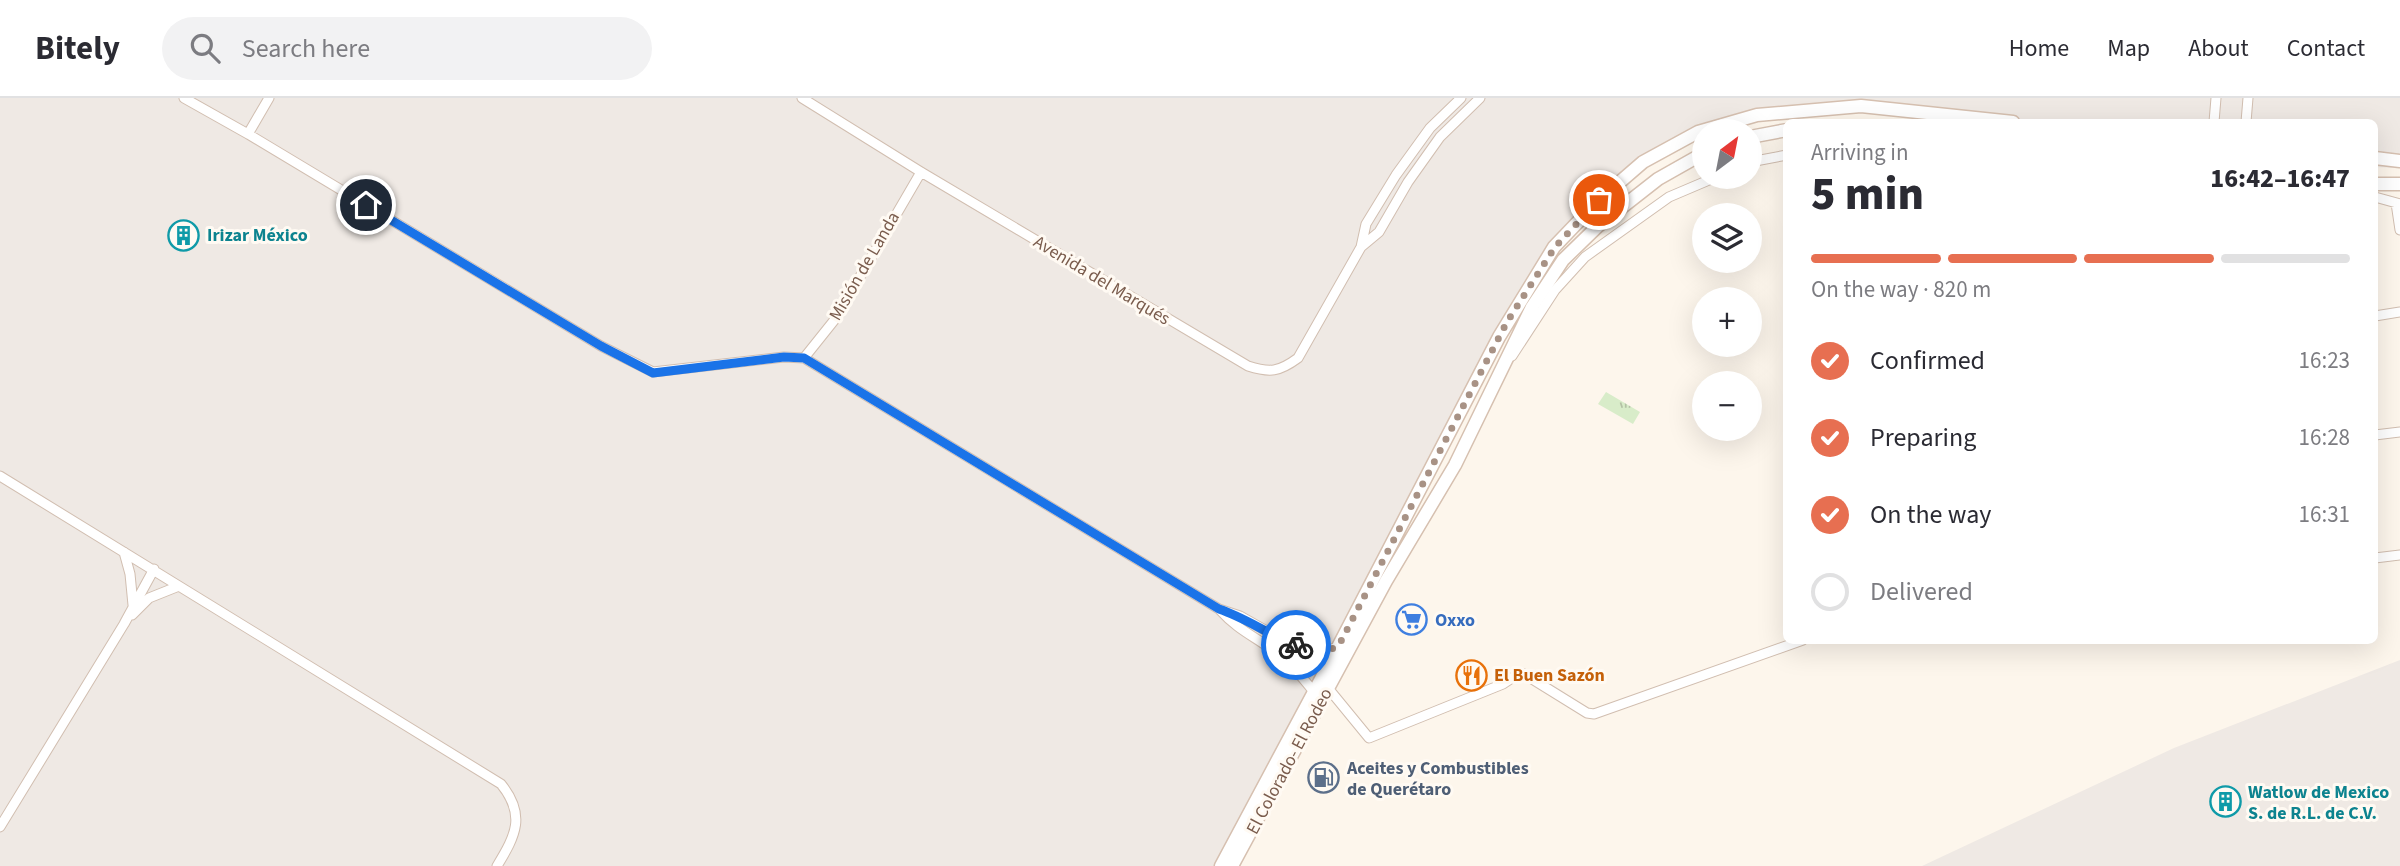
<!DOCTYPE html>
<meta charset="utf-8">
<style>
:root{--surface:#fff;--page:#f2f2f3;--text:#2b2b33;--muted:#7c7c81;--line:#e1e1e2;--accent:#e76f51}
body{margin:0;font-family:"Source Sans 3",sans-serif;background:var(--page);color:var(--text);height:100vh;display:flex;flex-direction:column;font-size:26px;white-space:nowrap}
*{box-sizing:border-box;margin:0}
p{font-size:23px;color:var(--muted)}
.icon{flex:none;width:38px;height:38px;fill:none;stroke:currentColor;stroke-width:2;stroke-linecap:round;stroke-linejoin:round}
.map{position:relative;flex:1;overflow:hidden}
.side{position:absolute;left:1783px;top:21px;width:595px;height:525px;display:flex;flex-direction:column;background:var(--surface);border-radius:10px;box-shadow:0 7px 28px #0002}
.side>*{flex:none}
.needle{width:46px;rotate:32deg}
.buttons{position:absolute;left:1692px;top:21px;display:grid;gap:14px}
.buttons a{display:grid;place-items:center;width:70px;height:70px;border-radius:50%;background:var(--surface);box-shadow:0 7px 28px #0002;font-size:35px}
.pin{position:absolute;display:grid;place-items:center;width:60px;height:60px;color:#fff;margin:-30px;border:4px solid #fff;border-radius:50%;box-shadow:0 2px 7px #0007}
.courier{position:absolute;display:grid;place-items:center;width:70px;height:70px;margin:-35px;border:5px solid #1a73e8;border-radius:50%;background:#fff;color:#222;box-shadow:0 2px 9px #0007}
.headline em{font-style:normal;font-weight:800}
.headline div{display:flex;flex-direction:column-reverse}
.headline{display:flex;align-items:center;justify-content:space-between;height:119px;padding:0 28px}
h1{font-size:46px;font-weight:800;line-height:52px}
.bar{display:grid;grid-template-columns:repeat(4,1fr);gap:10px 7px;align-content:center;height:84px;padding:0 28px}
.bar i{height:9px;border-radius:5px;background:var(--line)}
.bar .active{background:var(--accent)}
.bar p{grid-column:span 4}
ol{padding:0 28px;list-style:none}
li{display:flex;align-items:center;gap:21px;height:77px}
li p{margin-inline-start:auto}
li .icon{padding:7px;border-radius:50%;background:var(--accent);color:#fff;stroke-width:4}
li:last-child{color:var(--muted)}
li i{width:38px;height:38px;border:4px solid var(--line);border-radius:50%}
header{display:flex;align-items:center;gap:42px;box-sizing:border-box;height:98px;padding:0 35px;background:var(--surface);border-bottom:2px solid var(--line)}
header strong{font-size:33px}
nav{display:flex;gap:38px;margin-inline-start:auto;font-size:24px}
.search{width:490px;height:63px;background:var(--page);display:flex;align-items:center;gap:18px;box-sizing:border-box;padding:0 24px;border-radius:38px;color:var(--muted);font-size:26px}
.map>svg:first-child{display:block}
</style>
<header>
<strong>Bitely</strong>
<div class="search"><svg class="icon" aria-label="search" viewBox="0 0 24 24"><circle cx="10" cy="10" r="6"/><path d="M15 15l6 6"/></svg>Search here</div>
<nav><a>Home</a><a>Map</a><a>About</a><a>Contact</a></nav>
</header>
<div class="map">
<svg width="2400" height="768" viewBox="0 0 2400 768">
<defs>
<pattern id="grass-tufts" width="24" height="20" patternUnits="userSpaceOnUse" patternTransform="scale(1.75)"><rect width="24" height="20" fill="#d8ecc9"/><path d="M3 7l-1-3M5 7V3M7 7l1-3M15 17l-1-3M17 17v-4M19 17l1-3" fill="none" stroke="#b4c2a5"/></pattern>
</defs>
<rect width="100%" height="100%" fill="#fdf6ec"/>
<path fill="#efe9e4" d="M0,0H2400V70L2375,69V24H1977L1813,11L1698,34L1643,64L1554,149L1499,239L1222,768H0Z
M2400,562V768H1922L2174,650Z"/>
<path fill="url(#grass-tufts)" d="M1606,294L1640,314L1633,326L1598,306Z"/>
<g fill="none" stroke-linecap="round" stroke-linejoin="round">
<defs>
<path id="minor" d="M184,0L248,36L601,248L653,274L784,259L804,260L1219,511L1240,518L1281,541L1309,553L1322,554L1338,549
M802,0L921,74L1248,268C1270,275 1279,274 1298,260L1361,149L1366,126L1396,77L1430,30L1461,0
M2214,24L2216,0
M2246,24L2248,0
M248,36L269,0
M1750,64L1787,57
M2375,99L2400,106
M2396,105L2400,132
M1361,149L1379,134L1408,84L1440,39L1480,0
M2375,218L2400,214
M1512,258L1555,192L1585,159L1669,99L1716,79
M804,260L836,220L921,74
M2375,337L2400,334
M0,378L501,686C526,717 516,737 497,768
M124,454L130,476L133,507
M2375,460L2400,457
M1220,512C1238,532 1254,538 1274,553C1290,564 1302,579 1314,594
M132,517L149,500L179,488
M1328,590L1369,640L1503,586L1518,576H1524L1587,615L1594,616L1803,542
M0,729L124,526L154,471"/>
<path id="secondary" d="M1750,39L1787,32
M2375,60L2400,63
M2375,86H2400
M1221,768L1338,549L1499,239L1554,149L1599,102L1643,64L1698,34L1757,17L1861,8L2013,24
M1232,768L1386,483L1455,367L1532,209L1563,162L1598,128L1658,81L1704,55"/>
</defs>
<use href="#minor" stroke="#d1beb0" stroke-width="11"/>
<use href="#secondary" stroke="#d6c0b0" stroke-width="15"/>
<use href="#minor" stroke="#fff" stroke-width="9"/>
<use href="#secondary" stroke="#fff" stroke-width="12"/>
</g>
<g fill="none" stroke-linecap="round" stroke-linejoin="round">
<path stroke="#a89285" stroke-width="7" stroke-dasharray="0 12.6" d="M1296,547C1312,554 1322,554 1338,549L1507,224L1555,149L1599,102"/>
<path stroke="#1a73e8" stroke-width="9" d="M366,107L601,248L653,275L784,259L804,260L1219,511C1246,520 1269,537 1296,547"/>
</g>
<defs>
<symbol id="building-ring" viewBox="-11 -11 22 22"><circle r="9.5" fill="#fffaf3" stroke="#0f9aa8" stroke-width="1.5"/><path d="M-4-6H4V6H1V3H-1V6H-4ZM-2.5-4.3h1.7v1.8h-1.7ZM.8-4.3h1.7v1.8H.8ZM-2.5-1h1.7V.8h-1.7ZM.8-1h1.7V.8H.8Z" fill="#0f9aa8"/></symbol>
<symbol id="supermarket-ring" viewBox="-11 -11 22 22"><circle r="9.5" fill="#fffaf3" stroke="#3f7fe0" stroke-width="1.5"/><path d="M-6-5.5h2.5l.6 2H6L4.5 2H-2.5L-4.4-4H-6ZM-1.5 3.2a1.3 1.3 0 1 0 .1 0ZM3 3.2a1.3 1.3 0 1 0 .1 0Z" fill="#3f7fe0"/></symbol>
<symbol id="restaurant-ring" viewBox="-11 -11 22 22"><circle r="9.5" fill="#fffaf3" stroke="#e8710a" stroke-width="1.5"/><path d="M-5-6h1v4h1v-4h1v4h1v-4h1v5L-1.5 .5V6h-2V.5L-5-1ZM5-6V6H3V1.5H1.5Q1.5-4 5-6Z" fill="#e8710a"/></symbol>
<symbol id="fuel-ring" viewBox="-11 -11 22 22"><circle r="9.5" fill="#fffaf3" stroke="#5c6f8a" stroke-width="1.5"/><path d="M-5.5-6h7V0h2V4h1.3V-2.5L3-4.5l.8-.8L6-3V5H2.5V1h-1V6h-7ZM-4.2-4.7v3.2H.2V-4.7Z" fill="#5c6f8a"/></symbol>
</defs>
<g fill-rule="evenodd">
<use href="#building-ring" x="166" y="120" width="35" height="35"/>
<use href="#supermarket-ring" x="1394" y="504" width="35" height="35"/>
<use href="#restaurant-ring" x="1454" y="560" width="35" height="35"/>
<use href="#fuel-ring" x="1306" y="662" width="35" height="35"/>
<use href="#building-ring" x="2208" y="686" width="35" height="35"/>
</g>
<g text-anchor="middle" stroke-width="6" stroke-linejoin="round" paint-order="stroke">
<g font-size="18" font-weight="bold" fill="#0d838f" stroke="#fffaf3" text-anchor="start">
<text x="207" y="143">Irizar México</text>
<text x="2248" y="700">Watlow de Mexico<tspan x="2248" dy="21">S. de R.L. de C.V.</tspan></text>
</g>
<g font-size="18" fill="#7a5c4d" stroke="#fffaf3">
<text transform="translate(864 168) rotate(-60)" y="6">Misión de Landa</text>
<text transform="translate(1102 182) rotate(31)" y="6">Avenida del Marqués</text>
<text transform="translate(1289 663) rotate(-62)" y="6">El Colorado- El Rodeo</text>
</g>
<g font-size="18" font-weight="bold" fill="#366cbe" stroke="#fffaf3" text-anchor="start">
<text x="1435" y="528">Oxxo</text>
</g>
<g font-size="18" font-weight="bold" fill="#c56008" stroke="#fffaf3" text-anchor="start">
<text x="1494" y="583">El Buen Sazón</text>
</g>
<g font-size="18" font-weight="bold" fill="#4e5e75" stroke="#fffaf3" text-anchor="start">
<text x="1347" y="676">Aceites y Combustibles<tspan x="1347" dy="21">de Querétaro</tspan></text>
</g>
</g>
</svg>
<div class="buttons">
<a><svg class="needle" viewBox="-14 -14 28 28"><path d="M0-13l5 13h-10z" fill="#e53935"/><path d="M0 13l5-13h-10z" fill="#7c7c81"/></svg></a>
<a><svg class="icon" aria-label="layers" viewBox="0 0 24 24"><path d="M12 4l9 5-9 5-9-5zM3 14l9 5 9-5"/></svg></a>
<a>+</a>
<a>−</a>
</div>
<div class="pin" style="left:1599px;top:102px;background:#ea580c"><svg class="icon" aria-label="bag" viewBox="0 0 24 24"><path d="M5 8h14l-1 12H6zM9 8a3 3 0 0 1 6 0"/></svg></div>
<div class="pin" style="left:366px;top:107px;background:#1f2937"><svg class="icon" aria-label="home" viewBox="0 0 24 24"><path d="M3 11l9-7 9 7M6 9v11h12V9"/></svg></div>
<div class="courier" style="left:1296px;top:547px"><svg class="icon" aria-label="bike" viewBox="0 0 24 24"><circle cx="6" cy="16" r="4"/><circle cx="18" cy="16" r="4"/><path d="M6 16l4-8h5l3 8M10 8l3 8H6M13 5h3"/></svg></div>
<section class="side">
<div class="headline"><div><h1>5 min</h1><p>Arriving in</p></div><em>16:42–16:47</em></div>
<div class="bar"><i class="active"></i><i class="active"></i><i class="active"></i><i></i><p>On the way · 820 m</p></div>
<ol>
<li><svg class="icon" aria-label="check" viewBox="0 0 24 24"><path d="M5 12l5 5 9-10"/></svg>Confirmed<p>16:23</p></li>
<li><svg class="icon" aria-label="check" viewBox="0 0 24 24"><path d="M5 12l5 5 9-10"/></svg>Preparing<p>16:28</p></li>
<li><svg class="icon" aria-label="check" viewBox="0 0 24 24"><path d="M5 12l5 5 9-10"/></svg>On the way<p>16:31</p></li>
<li><i></i>Delivered</li>
</ol>
</section>
</div>
